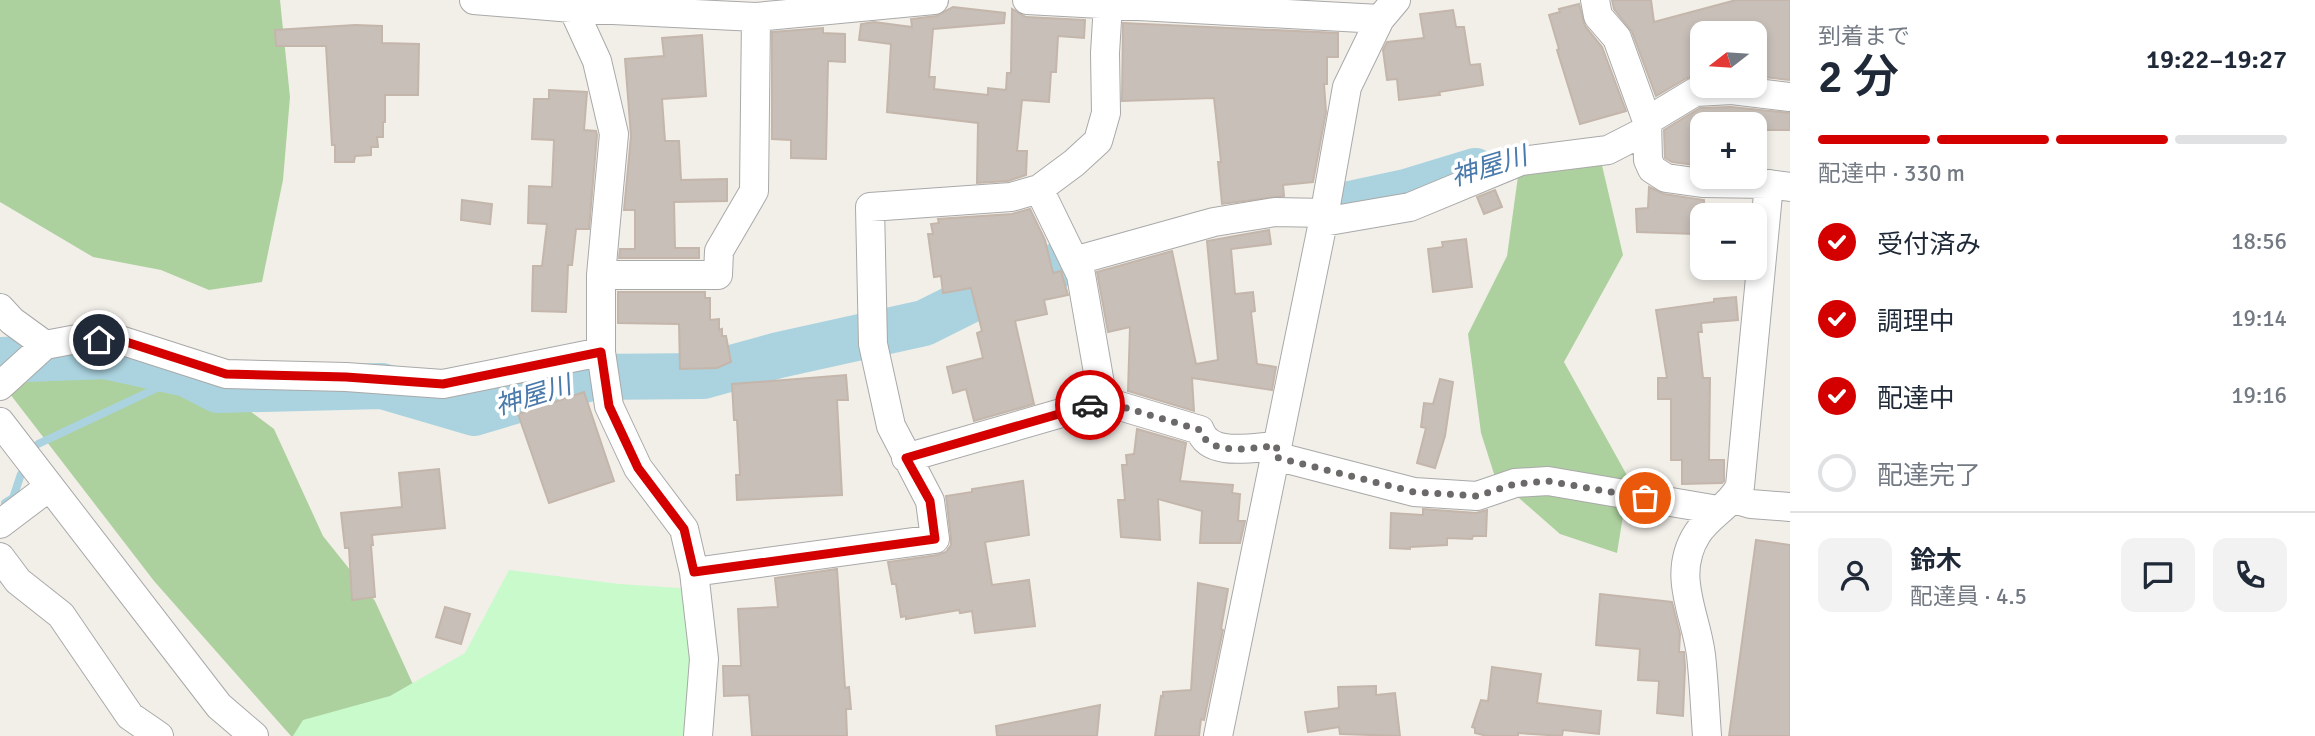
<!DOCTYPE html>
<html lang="ja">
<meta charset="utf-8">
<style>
:root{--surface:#fff;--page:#f2f2f3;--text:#1f2937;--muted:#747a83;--line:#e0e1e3;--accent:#d40000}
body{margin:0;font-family:Signika,"Noto Sans JP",sans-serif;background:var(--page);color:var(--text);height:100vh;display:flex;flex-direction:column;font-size:26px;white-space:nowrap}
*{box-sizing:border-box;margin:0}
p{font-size:23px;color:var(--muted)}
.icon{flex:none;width:38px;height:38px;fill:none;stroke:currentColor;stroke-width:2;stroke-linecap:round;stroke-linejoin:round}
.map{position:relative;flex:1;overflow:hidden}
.side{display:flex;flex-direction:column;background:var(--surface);width:525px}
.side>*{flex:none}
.needle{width:46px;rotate:253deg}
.fabs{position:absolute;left:1690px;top:21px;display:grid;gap:14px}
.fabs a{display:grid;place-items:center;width:77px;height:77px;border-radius:14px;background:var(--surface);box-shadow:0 4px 10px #0003;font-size:35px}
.pin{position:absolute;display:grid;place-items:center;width:60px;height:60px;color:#fff;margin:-30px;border:4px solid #fff;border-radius:50%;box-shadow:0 2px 7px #0007}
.courier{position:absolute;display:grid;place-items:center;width:70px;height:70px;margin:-35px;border:5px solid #d40000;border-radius:50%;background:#fff;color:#222;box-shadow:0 2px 9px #0007}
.headline em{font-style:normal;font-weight:600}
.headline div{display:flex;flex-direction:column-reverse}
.headline{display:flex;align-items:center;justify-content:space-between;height:119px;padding:0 28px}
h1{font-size:46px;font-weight:600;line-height:52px}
.bar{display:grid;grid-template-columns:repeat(4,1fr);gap:10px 7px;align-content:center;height:84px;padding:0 28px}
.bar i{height:9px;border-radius:5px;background:var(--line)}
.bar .current{background:var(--accent)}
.bar p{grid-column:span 4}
.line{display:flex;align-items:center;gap:18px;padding:0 28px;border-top:2px solid var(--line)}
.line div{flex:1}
.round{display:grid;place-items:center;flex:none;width:74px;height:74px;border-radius:14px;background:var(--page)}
ol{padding:0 28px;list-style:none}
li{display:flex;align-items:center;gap:21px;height:77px}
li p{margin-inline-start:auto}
li .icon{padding:7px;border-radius:50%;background:var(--accent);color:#fff;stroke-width:4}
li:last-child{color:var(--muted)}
li i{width:38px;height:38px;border:4px solid var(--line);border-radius:50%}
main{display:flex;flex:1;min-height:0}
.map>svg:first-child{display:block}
</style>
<main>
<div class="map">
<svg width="1790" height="736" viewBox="0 0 1790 736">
<rect width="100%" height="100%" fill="#f2efe9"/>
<path fill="#add19e" d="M0,0H280L290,97L283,180L262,282L209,290L161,270L93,257L0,202Z
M1601,161L1623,255L1564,362L1629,479L1617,553L1560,534L1495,477L1481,433L1468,334L1507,256L1519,169Z
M116,345L210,381L274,429L323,536L375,601L426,713L424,736H291L154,581L0,381V357L8,347L73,350Z"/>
<path fill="#c8facc" d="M509,570L619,584L680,588L685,594L693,701L689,736H293L303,720L390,696L465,653Z"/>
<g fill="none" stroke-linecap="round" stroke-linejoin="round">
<path stroke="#aad3df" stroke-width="8" d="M38,444L187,374
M5,503L13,498L21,474"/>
<path stroke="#aad3df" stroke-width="46" d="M1336,207L1406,192L1475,171
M0,360L105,356L187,374L218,390L382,386L474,413L594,377L703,376L779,355L924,323L974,298L1012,291L1056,266"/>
</g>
<path fill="#c7bfb8" stroke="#c4b6ab" stroke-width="2" d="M1612,0H1651L1654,22L1736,0H1790V80L1755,76V33H1696L1703,58V75L1687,78L1656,96L1632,32L1614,9Z
M1579,4L1585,26L1602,47L1626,111L1580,124L1557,50L1559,49L1549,15L1560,12L1559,9Z
M953,7L1005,13L1004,23L933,29L929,77H935L934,89L988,95V88L1006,90L1007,73H1011L1012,9L1026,17L1085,20L1084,38L1058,36L1056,72H1051L1049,102L1022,100L1017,151H1027L1026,175L1008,181L977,183L978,123L887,112L891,44L859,40L861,24L874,22L912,27L911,19L936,16Z
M1453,10L1456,27H1464L1470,65L1480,64L1483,85L1439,92L1440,95L1399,100L1397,79L1387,80L1383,50L1387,42L1424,38L1420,14Z
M1123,23L1338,33V57H1327V84H1324L1326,112L1313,182L1283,185L1284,196L1222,204L1218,162H1221L1214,98L1122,101Z
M355,25L382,26V43L419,44L418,95H385V122H383V137H377L378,147H371V155L355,156L354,162H335V145H332L326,46H276L275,30Z
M823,28V33L845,34V62L828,61L826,159L791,158V140L772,139V32Z
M702,35L706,96L662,99L665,141H679L681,180L727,179V201L674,202L675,248H699V258H619L620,249H635V210H624L631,136L625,59L664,56L662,38Z
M549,90L587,92L584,130L596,131L597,135L589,229H576L572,265H568L566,312L532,311L533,266H542L547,224L528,223L529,186L552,187L554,140L532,139L534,99H549Z
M1731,107L1790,113V130H1760V124H1703V166L1672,162L1665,158L1664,130L1700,108Z
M1649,187L1664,194L1704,200L1703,229L1696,228V234L1637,232L1636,209L1648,208Z
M1495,190L1502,207L1484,214L1477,197Z
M462,200L492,204L490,224L461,220Z
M1030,209L1045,240L1053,273L1061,271L1068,295L1044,300L1047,314L1015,321L1034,404L974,421L966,389L953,393L947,367L983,358L977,333L982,331L971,288L943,293L941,276L934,277L928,234H933L931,224L939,223L938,219L1012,214Z
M1269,230L1271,244L1231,249L1235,294L1253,292L1255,311L1251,312L1257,364L1276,367L1272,390L1192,378L1194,411L1128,391L1130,327L1108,332L1097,272L1172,251L1196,364L1218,360L1207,241Z
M1466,239L1472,287L1433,292L1428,249L1443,247L1442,242Z
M618,292H705V298H710V320L719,319V330L722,329V336H726L731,362L717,368L680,369L679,324L618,323Z
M1736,297L1738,320L1701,323L1702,332H1698L1703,378H1710L1709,460H1724V481L1722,483L1682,484V460H1671V399H1658V378H1667L1656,310L1714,302V299Z
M846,375L848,400H837L842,495L737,500L736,475H740L737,420H734L732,384Z
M1440,379L1453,382L1445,436L1435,468L1417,463L1426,428L1421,427L1424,403L1433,404Z
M584,392L614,481L549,503L518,414Z
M1137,429L1186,443L1180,481L1233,485L1232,493L1240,494L1238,521H1245L1240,543H1200L1202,511L1158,499L1160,540L1121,537L1118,500H1125L1122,465H1127L1126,455L1134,454Z
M439,469L445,528L372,535L373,545H371L375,597L352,600L349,548H345L341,513L402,507L399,473Z
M1023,481L1029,535L985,542L992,585L1029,580L1035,626L975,633L972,611L960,613L959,610L906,619V616L901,617L896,584H892L888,562L937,555L946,552L951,545V538L946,496L972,492V489Z
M1423,509L1476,513L1487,510L1486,536H1473L1472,539L1447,538V545L1410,547V549L1390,548L1391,513L1423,515Z
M1756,540L1790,545V736H1729Z
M837,569L845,688L849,687L851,709H846L847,736H752L749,695L724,696L723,666H741L738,609L778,607L775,578Z
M1198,583L1228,589L1221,629L1223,630L1204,720L1201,719L1199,736H1155L1161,696L1163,697V692L1191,690Z
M1600,594L1672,602L1680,634L1679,652H1684L1685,667L1683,716L1657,713L1659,681L1638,680L1640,649L1596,645Z
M445,607L470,614L461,644L436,637Z
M1492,667L1541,674L1537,703L1601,711L1599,734L1563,730L1562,736L1518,733V736H1487L1475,733V728L1472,727L1481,700L1488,701Z
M1376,686V695L1395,693L1400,736L1340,734L1339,727L1308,732L1305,712L1339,708L1338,687Z
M1100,705L1097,736H997L996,726Z"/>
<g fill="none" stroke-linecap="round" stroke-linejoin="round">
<defs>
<path id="minor" d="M474,0L572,8L756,17L934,0
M569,0L597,61L614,134L601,275V352L609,406L638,468L684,529L694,572L704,659L698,736
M1027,0L1380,19
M1595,0L1598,16L1617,38L1647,121L1648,160L1652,169L1666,178L1702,183L1769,184L1790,187
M1647,121L1695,92L1732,90L1790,97
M1039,189L1081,275L1103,401
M1323,222L1410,207L1521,161L1608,150L1647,130
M1074,261L1214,222L1275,212L1325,213
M601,275H718L719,251L754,191L756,17
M0,308L12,321L45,345
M0,386L45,345L77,339L120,340L226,374L346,377L443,384L601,352
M0,422L219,706L254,736
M1275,456L1414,492L1477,496L1515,483L1548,481L1718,510
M906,458L1103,401L1200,430C1209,458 1254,447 1277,446
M1734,499L1751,504L1790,507
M0,524L49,487
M0,557L18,581L61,615L130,716L159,736
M694,572L935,539L930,501L891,426L873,344L870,207L1011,197L1039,189L1074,163L1098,141L1106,113L1105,53L1108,4
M1218,736L1323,222L1347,87L1380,19L1396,0
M1707,736C1705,709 1704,682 1701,655C1696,614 1671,575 1697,534C1709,515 1731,506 1740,486L1769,184"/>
</defs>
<use href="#minor" stroke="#a9a9a9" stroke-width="30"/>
<use href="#minor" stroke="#fff" stroke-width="28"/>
</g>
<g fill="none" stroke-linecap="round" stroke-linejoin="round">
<path stroke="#6b6a68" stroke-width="7" stroke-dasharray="0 12.6" d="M1090,405L1103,401L1200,430C1209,458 1254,447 1277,446L1275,457L1414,492L1477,496L1515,484L1548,481L1645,498"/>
<path stroke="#d40000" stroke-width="9" d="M99,340H120L226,374L346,377L443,384L601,352L609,406L638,468L684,529L694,572L935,539L930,501L906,458L1090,405"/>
</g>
<g text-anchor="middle" stroke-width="7" stroke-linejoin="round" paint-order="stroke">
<g font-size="26" font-style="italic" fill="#4a7aab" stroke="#fff">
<text transform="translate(1489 166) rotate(-17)" y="9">神屋川</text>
<text transform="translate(533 395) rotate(-17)" y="9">神屋川</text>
</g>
</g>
</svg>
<div class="fabs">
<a><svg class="needle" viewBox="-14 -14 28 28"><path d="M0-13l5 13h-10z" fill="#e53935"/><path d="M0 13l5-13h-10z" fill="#747a83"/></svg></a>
<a>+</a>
<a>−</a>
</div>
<div class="pin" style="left:1645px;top:498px;background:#ea580c"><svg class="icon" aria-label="bag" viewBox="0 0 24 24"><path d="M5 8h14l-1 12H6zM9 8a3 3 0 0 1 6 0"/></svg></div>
<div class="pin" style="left:99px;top:340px;background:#1f2937"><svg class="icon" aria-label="home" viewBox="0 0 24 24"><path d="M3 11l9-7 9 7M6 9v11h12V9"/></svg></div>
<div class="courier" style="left:1090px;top:405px"><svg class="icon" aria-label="car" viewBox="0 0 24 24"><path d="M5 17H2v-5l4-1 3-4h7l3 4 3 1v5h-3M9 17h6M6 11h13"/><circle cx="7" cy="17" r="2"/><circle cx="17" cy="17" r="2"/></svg></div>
</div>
<section class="side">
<div class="headline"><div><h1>2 分</h1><p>到着まで</p></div><em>19:22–19:27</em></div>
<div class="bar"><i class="current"></i><i class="current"></i><i class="current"></i><i></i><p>配達中 · 330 m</p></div>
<ol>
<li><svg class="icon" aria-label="check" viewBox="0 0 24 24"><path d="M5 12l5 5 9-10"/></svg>受付済み<p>18:56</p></li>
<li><svg class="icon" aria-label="check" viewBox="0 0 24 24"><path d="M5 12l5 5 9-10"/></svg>調理中<p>19:14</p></li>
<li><svg class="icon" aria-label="check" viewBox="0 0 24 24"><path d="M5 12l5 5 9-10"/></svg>配達中<p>19:16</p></li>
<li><i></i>配達完了</li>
</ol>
<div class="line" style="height:126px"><a class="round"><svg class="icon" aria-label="person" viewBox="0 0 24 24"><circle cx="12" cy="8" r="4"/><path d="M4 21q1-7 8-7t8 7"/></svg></a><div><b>鈴木</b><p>配達員 · 4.5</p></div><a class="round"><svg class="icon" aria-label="chat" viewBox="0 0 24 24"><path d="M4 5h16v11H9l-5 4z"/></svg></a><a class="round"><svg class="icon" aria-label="phone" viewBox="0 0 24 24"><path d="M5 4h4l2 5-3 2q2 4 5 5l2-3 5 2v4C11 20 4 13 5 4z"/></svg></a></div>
</section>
</main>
